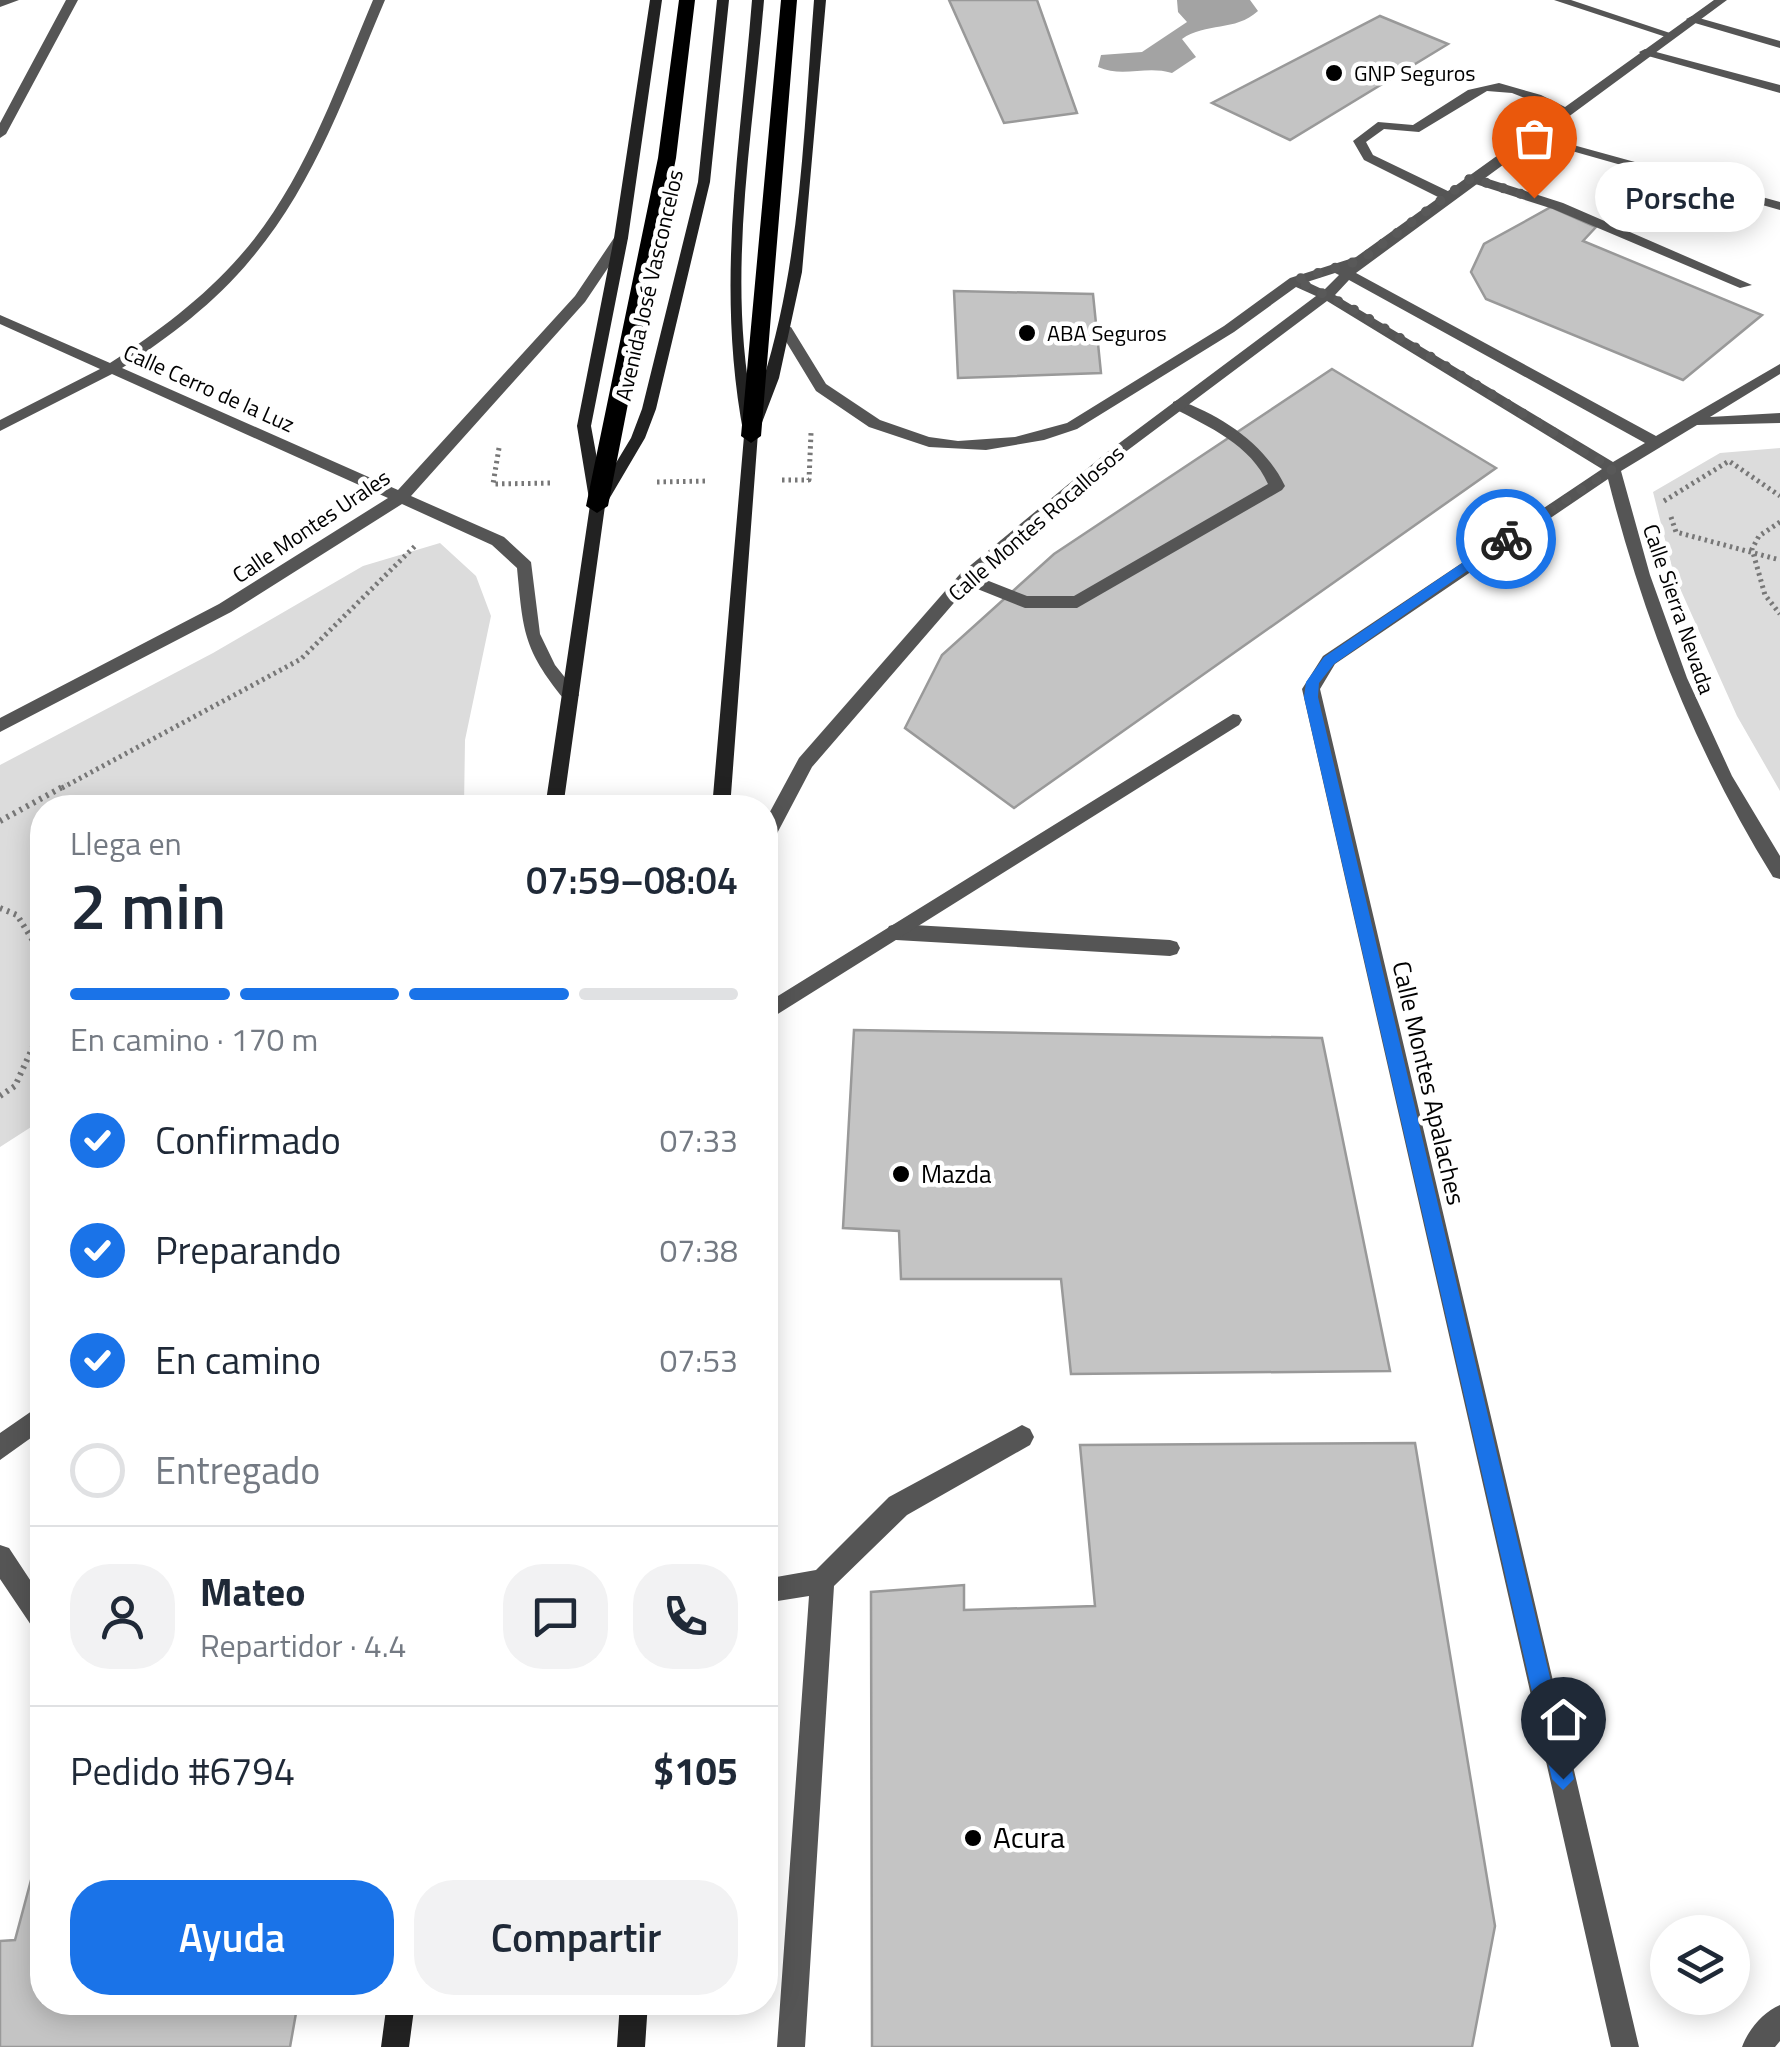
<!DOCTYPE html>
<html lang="es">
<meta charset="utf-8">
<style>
:root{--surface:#fff;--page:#f2f2f3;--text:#1f2937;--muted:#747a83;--line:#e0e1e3;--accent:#1a73e8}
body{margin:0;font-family:"Titillium Web",sans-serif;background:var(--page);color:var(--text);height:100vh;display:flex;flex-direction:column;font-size:38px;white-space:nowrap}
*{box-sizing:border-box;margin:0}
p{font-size:32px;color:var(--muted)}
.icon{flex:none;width:55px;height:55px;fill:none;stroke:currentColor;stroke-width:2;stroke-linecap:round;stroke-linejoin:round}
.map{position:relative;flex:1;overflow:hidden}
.drawer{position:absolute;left:30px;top:795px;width:748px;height:1220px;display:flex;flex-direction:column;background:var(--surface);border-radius:40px;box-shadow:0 5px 25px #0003}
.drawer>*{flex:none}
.buttons{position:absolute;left:1650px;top:1915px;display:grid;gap:20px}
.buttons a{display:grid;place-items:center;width:100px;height:100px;border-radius:50%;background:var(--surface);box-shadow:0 5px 25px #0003;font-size:50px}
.pin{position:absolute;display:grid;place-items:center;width:85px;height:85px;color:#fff;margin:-102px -42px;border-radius:50% 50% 50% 0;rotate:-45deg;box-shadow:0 0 10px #0007}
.pin .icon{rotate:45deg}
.courier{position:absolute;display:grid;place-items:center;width:100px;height:100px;margin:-50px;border:8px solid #1a73e8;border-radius:50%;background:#fff;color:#222;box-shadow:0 2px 12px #0007}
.bubble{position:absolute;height:70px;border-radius:35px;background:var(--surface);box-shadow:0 5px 25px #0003;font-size:32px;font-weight:600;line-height:70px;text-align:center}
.head em{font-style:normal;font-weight:600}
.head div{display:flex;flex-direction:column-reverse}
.head{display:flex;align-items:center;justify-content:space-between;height:170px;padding:0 40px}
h1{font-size:65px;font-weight:600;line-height:75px}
.bar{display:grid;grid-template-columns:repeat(4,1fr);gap:15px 10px;align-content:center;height:120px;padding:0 40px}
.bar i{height:12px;border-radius:8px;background:var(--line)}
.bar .current{background:var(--accent)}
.bar p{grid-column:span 4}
.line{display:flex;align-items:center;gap:25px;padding:0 40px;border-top:2px solid var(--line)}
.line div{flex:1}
.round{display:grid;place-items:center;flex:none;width:105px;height:105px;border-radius:40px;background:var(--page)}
ol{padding:0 40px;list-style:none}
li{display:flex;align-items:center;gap:30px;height:110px}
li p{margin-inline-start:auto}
li .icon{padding:10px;border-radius:50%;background:var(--accent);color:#fff;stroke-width:4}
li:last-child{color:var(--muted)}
li i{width:55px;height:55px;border:5px solid var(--line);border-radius:50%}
.button{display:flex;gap:20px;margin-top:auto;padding:20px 40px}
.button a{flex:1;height:115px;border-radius:40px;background:var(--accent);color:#fff;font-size:40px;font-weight:600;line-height:115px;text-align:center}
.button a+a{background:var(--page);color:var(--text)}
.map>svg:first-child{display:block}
</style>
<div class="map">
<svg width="1780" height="2047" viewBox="0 0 1780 2047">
<rect width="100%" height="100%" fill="#fff"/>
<path fill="#dcdcdc" d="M1780,448V791L1737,716L1674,575L1653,492L1720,453Z
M440,543L476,576L491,616L465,740L464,807L42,808V1120L0,1147V765L213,653L363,566Z"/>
<path fill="#a3a3a3" d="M1177,0H1250L1258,11C1235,32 1206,22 1182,39L1196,57L1172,73C1146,65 1123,78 1098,67L1101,55L1142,52L1187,22L1178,12Z"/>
<path fill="#c4c4c4" stroke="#999" stroke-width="2.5" d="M949,0H1037L1077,113L1004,123Z
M1380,16L1448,44L1290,140L1212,103Z
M1551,207L1596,227L1583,241L1762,315L1683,380L1486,299L1471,272L1484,244Z
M954,291L1093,294L1101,373L958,378Z
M1332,369L1496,468L1014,808L905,728L942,655L1054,554Z
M854,1030L1322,1038L1390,1371L1071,1374L1061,1279H901L899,1231L843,1228Z
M1415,1443L1495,1926L1472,2047H872L871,1592L964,1585V1610L1095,1606L1080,1445Z
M42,1839V2002H298L290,2047H0V1941L15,1940Z"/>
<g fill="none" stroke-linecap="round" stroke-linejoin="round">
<path stroke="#777" stroke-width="5" stroke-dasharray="2.5 4" stroke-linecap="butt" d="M499,448L493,484L554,483
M782,480H809L811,433
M657,482L709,481
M1664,501L1729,461L1780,496
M1671,517L1676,532L1780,560
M1780,522L1759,536L1752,549L1765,595L1780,614
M62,788L301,659L416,545"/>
<path stroke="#777" stroke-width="6" stroke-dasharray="2.5 5" stroke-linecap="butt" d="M0,821L66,785
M0,908L17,915L42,955
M0,1096L15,1086L42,1027"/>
<path fill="#555" fill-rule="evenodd" d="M1554,0H1571L1676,35L1666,37Z
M1692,16L1780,41V48L1688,21L1686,19Z
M1645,49L1780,85V93L1641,54L1639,52Z
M1499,83L1541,95L1571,110L1565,114L1512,93L1487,91L1419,132L1384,129L1366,142L1373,155L1452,193V199H1442L1364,160L1353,141L1378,122L1413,125L1468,90Z
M1526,132L1780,202V210L1526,138Z
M1466,175H1476L1563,203L1752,285L1740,288L1553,209L1466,181Z
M1178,400C1221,415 1265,444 1285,486L1282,490L1077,608H1025L960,582L958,578L966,572L1027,596H1074L1268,484C1251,445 1209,427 1173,408V402Z
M896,924L1170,940L1177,942L1180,948L1177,954L1170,956L896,940L889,938L886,932L889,926Z
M1022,1425L1030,1429L1034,1437L1030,1445L907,1515L834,1586L805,2047H777L809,1596L765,1603V1579L816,1570L889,1497Z
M0,1545L9,1548L42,1598V1631L33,1628L0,1579Z"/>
<path fill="#555" fill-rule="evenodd" d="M0,0H19L0,7Z
M66,0H78L6,134L0,138V123Z
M373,0H385C347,89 315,184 251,259C215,303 169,337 122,368L398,490L575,296L616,235H626L628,238L585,302L411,496L504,537L531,562L540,634L555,665L579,695L576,699H564C523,649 523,630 517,568L492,545L402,504L231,612L0,732V718L219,604L388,498L112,374L0,431V420L100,369L0,324V315L110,363C158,332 202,299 240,256C304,184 336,87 373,0Z
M1714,0H1727L1356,273L1656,436L1780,364V374L1710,417L1780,413V423L1697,425L1621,471L1650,575L1687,678L1732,776L1780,856V879L1773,877C1696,753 1644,621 1608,479L1335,664L1320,689L1639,2047H1611L1302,689L1323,656L1602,469L1327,301L1116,459L972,582L812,767L772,843L765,845V821L799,758L960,574L1106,453L1316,296L1296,287L1234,332L1077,429L1044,440L986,450L929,447L869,427L816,391L779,330L791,327L826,384L880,420L929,437L958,441L1015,437L1067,423L1224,326L1290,278L1356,257ZM1335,273L1339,275L1324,290L1307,282ZM1349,280L1645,443L1613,462L1335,295Z
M1233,714L1239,715L1242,720L1239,725L765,1022V1004Z
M42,1404V1430L0,1460V1433Z
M1780,2005V2041L1775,2047H1742C1748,2030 1763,2012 1780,2005Z"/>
<path fill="#222" fill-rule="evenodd" d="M650,0H662L628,238L591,426L602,486L631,438L642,409L698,182L717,0H729L710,182L656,409L645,438L605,506L563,808H545L590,505L577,426L614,238Z
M752,0H764C753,136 726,275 753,410C801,279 803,138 814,0H826L802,272L779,378L758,433L730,808H712L744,436C715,284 740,151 752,0Z
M387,2002H415L409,2047H381Z
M620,2002H648L645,2047H617Z"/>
<path fill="#000" fill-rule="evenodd" d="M679,0H695L676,158L608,506L597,513L586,506L658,158Z
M781,0H797L761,436L751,443L741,436Z"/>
</g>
<path fill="#1a73e8" d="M1502,536L1513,539L1334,664L1319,683L1318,697L1574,1779L1563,1790L1552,1779L1304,697L1306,682L1324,657Z"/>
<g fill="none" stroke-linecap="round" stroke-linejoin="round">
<path stroke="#595959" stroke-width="10" stroke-dasharray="0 18" d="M1506,539L1613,469L1348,306L1295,280L1361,260L1471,178L1534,198"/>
</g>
<g fill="#000" stroke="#fff" stroke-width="4">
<circle cx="1334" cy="73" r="10"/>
<circle cx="1027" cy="333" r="10"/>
<circle cx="901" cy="1174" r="10"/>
<circle cx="973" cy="1838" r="10"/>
</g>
<g text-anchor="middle" stroke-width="9" stroke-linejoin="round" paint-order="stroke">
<g font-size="22" fill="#000" stroke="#fff" text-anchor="start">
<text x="1354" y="81">GNP Seguros</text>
<text x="1047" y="341">ABA Seguros</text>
</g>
<g font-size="22" fill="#000" stroke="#fff">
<text transform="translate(649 285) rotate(-77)" y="8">Avenida José Vasconcelos</text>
<text transform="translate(209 388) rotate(24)" y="8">Calle Cerro de la Luz</text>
<text transform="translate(1036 523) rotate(-41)" y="8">Calle Montes Rocallosos</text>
<text transform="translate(311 526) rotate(-34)" y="8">Calle Montes Urales</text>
<text transform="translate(1679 609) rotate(71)" y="8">Calle Sierra Nevada</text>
</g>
<g font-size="25" fill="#000" stroke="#fff">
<text transform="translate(1429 1083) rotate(77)" y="9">Calle Montes Apalaches</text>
</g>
<g font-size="25" fill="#000" stroke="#fff" text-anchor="start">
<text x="921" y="1183">Mazda</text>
</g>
<g font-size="30" fill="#000" stroke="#fff" text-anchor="start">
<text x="993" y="1848">Acura</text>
</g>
</g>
</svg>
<div class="buttons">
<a><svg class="icon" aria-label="layers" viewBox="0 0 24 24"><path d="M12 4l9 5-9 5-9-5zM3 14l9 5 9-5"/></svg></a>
</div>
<div class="pin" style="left:1534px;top:198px;background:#ea580c"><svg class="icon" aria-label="bag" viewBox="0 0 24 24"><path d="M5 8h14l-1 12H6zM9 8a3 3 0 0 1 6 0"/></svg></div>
<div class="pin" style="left:1563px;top:1779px;background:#1f2937"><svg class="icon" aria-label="home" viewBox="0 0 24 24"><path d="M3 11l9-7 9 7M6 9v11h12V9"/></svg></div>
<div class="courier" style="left:1506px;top:539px"><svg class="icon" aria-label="bike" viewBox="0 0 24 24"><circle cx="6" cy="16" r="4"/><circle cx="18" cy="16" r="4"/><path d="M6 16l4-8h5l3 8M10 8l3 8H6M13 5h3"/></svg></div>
<div class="bubble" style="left:1595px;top:162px;width:170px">Porsche</div>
<section class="drawer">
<div class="head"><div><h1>2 min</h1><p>Llega en</p></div><em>07:59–08:04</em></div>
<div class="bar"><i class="current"></i><i class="current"></i><i class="current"></i><i></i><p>En camino · 170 m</p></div>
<ol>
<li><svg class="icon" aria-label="check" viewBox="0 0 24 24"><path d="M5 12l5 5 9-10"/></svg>Confirmado<p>07:33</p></li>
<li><svg class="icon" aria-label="check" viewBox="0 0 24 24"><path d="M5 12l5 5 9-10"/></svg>Preparando<p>07:38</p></li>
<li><svg class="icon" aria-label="check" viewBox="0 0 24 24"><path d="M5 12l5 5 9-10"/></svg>En camino<p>07:53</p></li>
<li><i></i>Entregado</li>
</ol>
<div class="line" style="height:180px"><a class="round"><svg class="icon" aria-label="person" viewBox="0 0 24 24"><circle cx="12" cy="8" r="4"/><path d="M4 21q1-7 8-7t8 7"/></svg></a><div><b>Mateo</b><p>Repartidor · 4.4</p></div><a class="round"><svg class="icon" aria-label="chat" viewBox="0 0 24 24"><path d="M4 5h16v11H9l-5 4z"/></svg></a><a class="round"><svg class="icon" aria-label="phone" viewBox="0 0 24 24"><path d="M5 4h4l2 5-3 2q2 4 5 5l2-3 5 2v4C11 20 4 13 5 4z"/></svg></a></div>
<div class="line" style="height:130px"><div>Pedido #6794</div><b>$105</b></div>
<div class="button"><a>Ayuda</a><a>Compartir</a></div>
</section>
</div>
